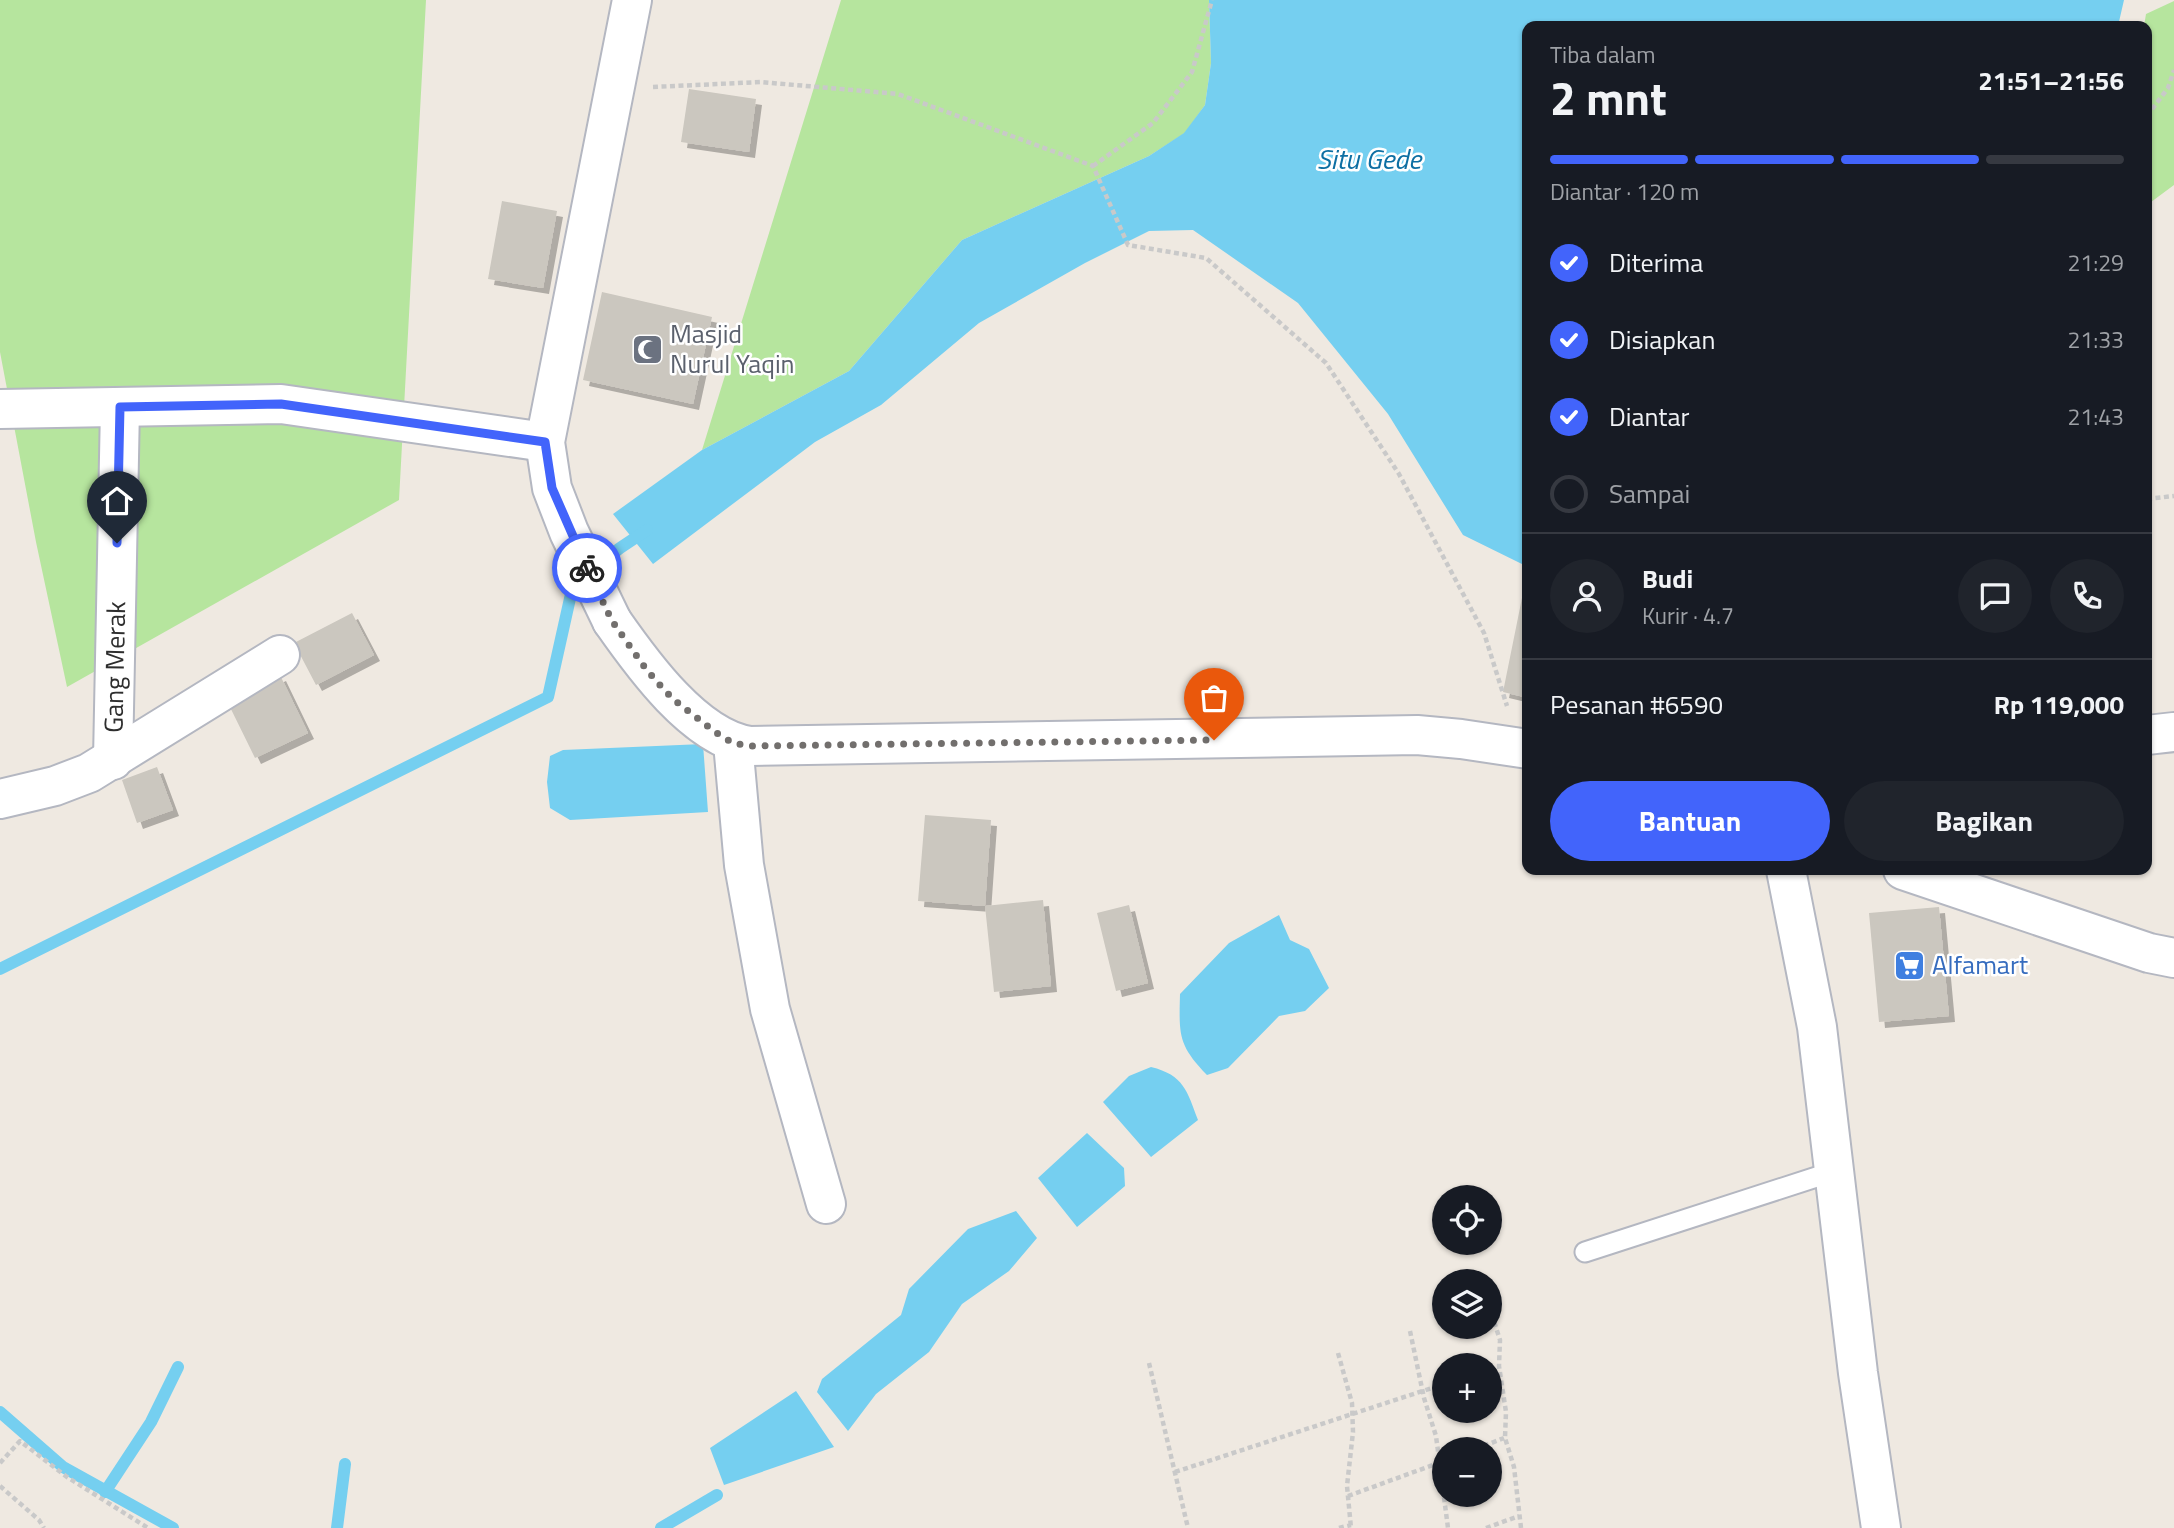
<!DOCTYPE html>
<html lang="id">
<meta charset="utf-8">
<style>
:root{--surface:#171b24;--page:#20242c;--text:#f1f3f6;--muted:#9ea1a6;--line:#363941;--accent:#4264fb}
body{margin:0;font-family:"Titillium Web",sans-serif;background:var(--page);color:var(--text);height:100vh;display:flex;flex-direction:column;font-size:26px;white-space:nowrap}
*{box-sizing:border-box;margin:0}
p{font-size:23px;color:var(--muted)}
.icon{flex:none;width:38px;height:38px;fill:none;stroke:currentColor;stroke-width:2;stroke-linecap:round;stroke-linejoin:round}
.map{position:relative;flex:1;overflow:hidden}
.side{position:absolute;left:1522px;top:21px;width:630px;height:854px;display:flex;flex-direction:column;background:var(--surface);border-radius:14px;box-shadow:0 2px 5px #0004}
.side>*{flex:none}
.fabs{position:absolute;left:1432px;top:1185px;display:grid;gap:14px}
.fabs a{display:grid;place-items:center;width:70px;height:70px;border-radius:50%;background:var(--surface);box-shadow:0 2px 5px #0004;font-size:35px}
.pin{position:absolute;display:grid;place-items:center;width:60px;height:60px;color:#fff;margin:-72px -30px;border-radius:50% 50% 50% 0;rotate:-45deg;box-shadow:0 0 7px #0007}
.pin .icon{rotate:45deg}
.courier{position:absolute;display:grid;place-items:center;width:70px;height:70px;margin:-35px;border:5px solid #4264fb;border-radius:50%;background:#fff;color:#222;box-shadow:0 2px 9px #0007}
.summary em{font-style:normal;font-weight:700}
.summary div{display:flex;flex-direction:column-reverse}
.summary{display:flex;align-items:center;justify-content:space-between;height:119px;padding:0 28px}
h1{font-size:46px;font-weight:700;line-height:52px}
.bar{display:grid;grid-template-columns:repeat(4,1fr);gap:10px 7px;align-content:center;height:84px;padding:0 28px}
.bar i{height:9px;border-radius:5px;background:var(--line)}
.bar .selected{background:var(--accent)}
.bar p{grid-column:span 4}
.line{display:flex;align-items:center;gap:18px;padding:0 28px;border-top:2px solid var(--line)}
.line div{flex:1}
.round{display:grid;place-items:center;flex:none;width:74px;height:74px;border-radius:37px;background:var(--page)}
ol{padding:0 28px;list-style:none}
li{display:flex;align-items:center;gap:21px;height:77px}
li p{margin-inline-start:auto}
li .icon{padding:7px;border-radius:50%;background:var(--accent);color:#fff;stroke-width:4}
li:last-child{color:var(--muted)}
li i{width:38px;height:38px;border:4px solid var(--line);border-radius:50%}
.primary-button{display:flex;gap:14px;margin-top:auto;padding:14px 28px}
.primary-button a{flex:1;height:80px;border-radius:42px;background:var(--accent);color:#fff;font-size:28px;font-weight:700;line-height:80px;text-align:center}
.primary-button a+a{background:var(--page);color:var(--text)}
.map>svg:first-child{display:block}
</style>
<div class="map">
<svg width="2174" height="1528" viewBox="0 0 2174 1528">
<defs>
<filter id="shadow"><feDropShadow dx="6" dy="6" stdDeviation="0" flood-color="#0004"/></filter>
</defs>
<rect width="100%" height="100%" fill="#efe9e1"/>
<path fill="#b6e59e" d="M0,0H426L399,500L67,687L36,542L0,352Z
M841,0H1209L1211,63L1205,105L1185,133L1149,156L962,240L849,371L702,450Z
M2174,1V185L2147,205V26H2144L2146,14Z"/>
<path fill="#75cff0" d="M1209,0H2124L2118,26H1528V567L1463,535L1388,414L1298,303L1193,230L1149,231L1085,263L979,323L881,405L815,442L653,564L613,514L702,450L849,371L962,240L1149,156L1184,133L1205,105L1211,63Z
M703,744L708,812L570,820L550,808L547,782L550,756L563,750Z
M1279,915L1290,940L1309,949L1329,988L1305,1011L1279,1016L1228,1068L1207,1075C1178,1045 1179,1035 1180,994L1229,943Z
M1151,1067C1184,1075 1187,1091 1198,1120L1151,1157L1103,1102L1129,1076Z
M1087,1133L1124,1168L1125,1186L1077,1227L1038,1178Z
M1016,1211L1037,1238L1009,1271L962,1304L929,1352L876,1394L848,1431L817,1392L822,1379L901,1315L909,1289L968,1229Z
M796,1391L834,1447L724,1485L710,1448Z"/>
<g fill="none" stroke-linecap="round" stroke-linejoin="round">
<path stroke="#75cff0" stroke-width="12" d="M0,969L548,697L573,585L620,548L647,530
M0,1412L63,1467L173,1528
M105,1492L151,1422L178,1367
M337,1528L345,1464
M661,1528L717,1495"/>
</g>
<path fill="#cbc7bf" filter="url(#shadow)" d="M689,89L756,99L749,152L681,142Z
M502,201L557,211L543,288L488,279Z
M602,292L712,317L693,404L583,380Z
M1525,583L1528,584V698L1503,692Z
M352,613L374,655L316,685L294,643Z
M280,675L308,733L255,758L227,701Z
M157,767L173,810L137,823L122,780Z
M925,815L991,820L985,906L1043,900L1051,986L994,992L985,906L918,901Z
M1129,905L1148,983L1116,991L1097,913Z
M1939,907L1949,1016L1879,1022L1869,913Z"/>
<g fill="none" stroke-linecap="round" stroke-linejoin="round">
<defs>
<path id="lane" d="M1585,1252L1835,1171"/>
<g id="street">
<path d="M0,409L281,404L545,442"/>
<path d="M612,621L569,532L552,488L545,442L632,0"/>
<path d="M2147,735L2174,732"/>
<path d="M733,743L744,865L770,1009L826,1204"/>
<path id="s1" d="M113,760L120,407"/>
<path d="M0,799L55,786L89,773L280,655"/>
</g>
<path id="secondary" d="M612,621C642,664 695,738 750,746L1417,735L1461,739L1528,749
M1786,870L1817,1027L1858,1373L1881,1528
M1903,870L2149,953L2174,958"/>
</defs>
<use href="#lane" stroke="#b4b7c1" stroke-width="23"/>
<use href="#street" stroke="#b4b7c1" stroke-width="42"/>
<use href="#secondary" stroke="#b4b7c1" stroke-width="42"/>
<path stroke="#c9c9c9" stroke-width="4.5" stroke-dasharray="5 3.5" stroke-linecap="butt" d="M653,87L761,82L898,94L1093,166L1128,245L1206,258L1326,363L1399,474L1484,633L1507,706
M2147,116L2168,88L2174,70
M1093,166L1153,123L1192,72L1212,0
M2147,499L2174,496
M1489,1306L1500,1340L1499,1366L1506,1412L1505,1438L1514,1467L1521,1528
M1410,1331L1424,1398L1436,1436L1448,1528
M1338,1353L1352,1403L1353,1432L1347,1486L1351,1528
M1149,1363L1188,1528
M1476,1449L1504,1438
M0,1463L20,1441L67,1477L148,1528
M1175,1472L1444,1384
M0,1486L39,1520L44,1528
M1348,1496L1444,1461
M1339,1528L1351,1525
M1486,1528L1519,1516"/>
<use href="#lane" stroke="#fff" stroke-width="19"/>
<use href="#street" stroke="#fff" stroke-width="38"/>
<use href="#secondary" stroke="#fff" stroke-width="38"/>
</g>
<g fill="none" stroke-linecap="round" stroke-linejoin="round">
<path stroke="#726f6d" stroke-width="7" stroke-dasharray="0 12.6" d="M587,568L612,621L646,669L659,684L673,699L715,732L733,743L750,746L1214,740"/>
<path stroke="#4264fb" stroke-width="9" d="M117,543L120,407L281,404L545,442L552,488L587,568"/>
</g>
<defs>
<symbol id="mosque-square" viewBox="-11 -11 22 22"><rect x="-9" y="-9" width="18" height="18" rx="4" fill="#6b7280" stroke="#fff"/><path d="M3.5-4.9A6 6 0 1 0 3.5 4.9A5 5 0 1 1 3.5-4.9Z" fill="#fff"/></symbol>
<symbol id="supermarket-square" viewBox="-11 -11 22 22"><rect x="-9" y="-9" width="18" height="18" rx="4" fill="#3f7fe0" stroke="#fff"/><path d="M-6-5.5h2.5l.6 2H6L4.5 2H-2.5L-4.4-4H-6ZM-1.5 3.2a1.3 1.3 0 1 0 .1 0ZM3 3.2a1.3 1.3 0 1 0 .1 0Z" fill="#fff"/></symbol>
</defs>
<g fill-rule="evenodd">
<use href="#mosque-square" x="630" y="332" width="35" height="35"/>
<use href="#supermarket-square" x="1892" y="948" width="35" height="35"/>
</g>
<g text-anchor="middle" stroke-width="5" stroke-linejoin="round" paint-order="stroke">
<g font-size="26" fill="#5b616d" stroke="#fff" text-anchor="start">
<text x="670" y="343">Masjid<tspan x="670" dy="30">Nurul Yaqin</tspan></text>
</g>
<g font-size="26" fill="#2e2e2e" stroke="#fff">
<text dy="9" stroke="none"><textPath href="#s1" startOffset="93">Gang Merak</textPath></text>
</g>
<g font-size="26" fill="#366cbe" stroke="#fff" text-anchor="start">
<text x="1932" y="974">Alfamart</text>
</g>
<g font-size="28" font-style="italic" fill="#0d6fa3" stroke="#fff">
<text x="1369" y="169">Situ Gede</text>
</g>
</g>
</svg>
<div class="fabs">
<a><svg class="icon" aria-label="locate" viewBox="0 0 24 24"><circle cx="12" cy="12" r="6"/><path d="M12 2v4M12 18v4M2 12h4M18 12h4"/></svg></a>
<a><svg class="icon" aria-label="layers" viewBox="0 0 24 24"><path d="M12 4l9 5-9 5-9-5zM3 14l9 5 9-5"/></svg></a>
<a>+</a>
<a>−</a>
</div>
<div class="pin" style="left:1214px;top:740px;background:#ea580c"><svg class="icon" aria-label="bag" viewBox="0 0 24 24"><path d="M5 8h14l-1 12H6zM9 8a3 3 0 0 1 6 0"/></svg></div>
<div class="pin" style="left:117px;top:543px;background:#1f2937"><svg class="icon" aria-label="home" viewBox="0 0 24 24"><path d="M3 11l9-7 9 7M6 9v11h12V9"/></svg></div>
<div class="courier" style="left:587px;top:568px"><svg class="icon" aria-label="bike" viewBox="0 0 24 24"><circle cx="6" cy="16" r="4"/><circle cx="18" cy="16" r="4"/><path d="M6 16l4-8h5l3 8M10 8l3 8H6M13 5h3"/></svg></div>
<section class="side">
<div class="summary"><div><h1>2 mnt</h1><p>Tiba dalam</p></div><em>21:51–21:56</em></div>
<div class="bar"><i class="selected"></i><i class="selected"></i><i class="selected"></i><i></i><p>Diantar · 120 m</p></div>
<ol>
<li><svg class="icon" aria-label="check" viewBox="0 0 24 24"><path d="M5 12l5 5 9-10"/></svg>Diterima<p>21:29</p></li>
<li><svg class="icon" aria-label="check" viewBox="0 0 24 24"><path d="M5 12l5 5 9-10"/></svg>Disiapkan<p>21:33</p></li>
<li><svg class="icon" aria-label="check" viewBox="0 0 24 24"><path d="M5 12l5 5 9-10"/></svg>Diantar<p>21:43</p></li>
<li><i></i>Sampai</li>
</ol>
<div class="line" style="height:126px"><a class="round"><svg class="icon" aria-label="person" viewBox="0 0 24 24"><circle cx="12" cy="8" r="4"/><path d="M4 21q1-7 8-7t8 7"/></svg></a><div><b>Budi</b><p>Kurir · 4.7</p></div><a class="round"><svg class="icon" aria-label="chat" viewBox="0 0 24 24"><path d="M4 5h16v11H9l-5 4z"/></svg></a><a class="round"><svg class="icon" aria-label="phone" viewBox="0 0 24 24"><path d="M5 4h4l2 5-3 2q2 4 5 5l2-3 5 2v4C11 20 4 13 5 4z"/></svg></a></div>
<div class="line" style="height:91px"><div>Pesanan #6590</div><b>Rp 119,000</b></div>
<div class="primary-button"><a>Bantuan</a><a>Bagikan</a></div>
</section>
</div>
